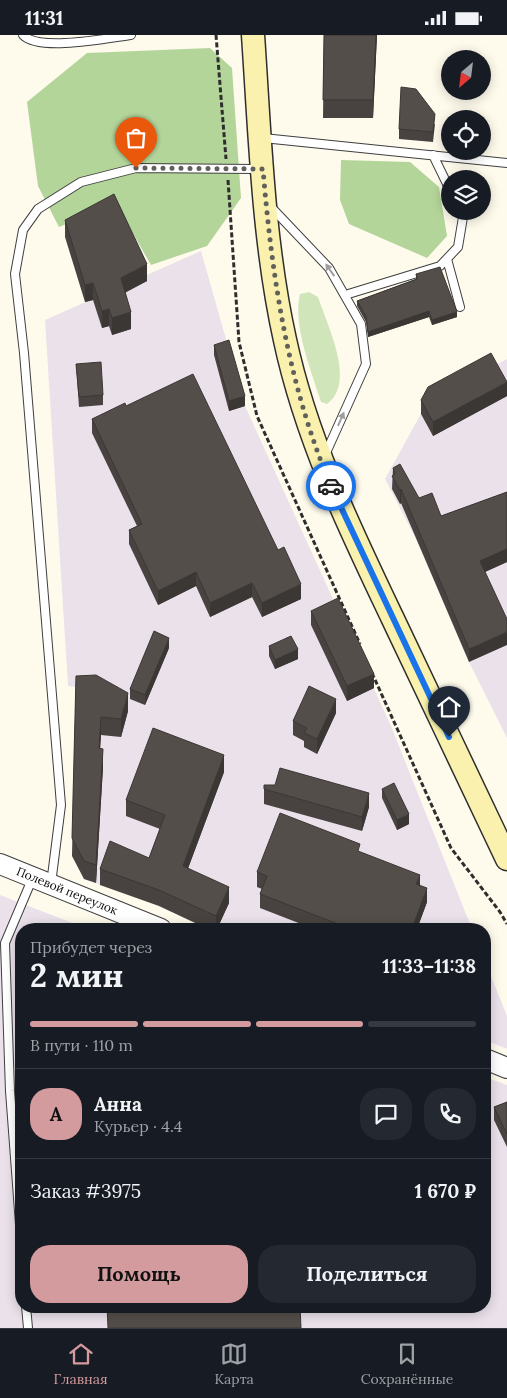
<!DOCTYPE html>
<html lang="ru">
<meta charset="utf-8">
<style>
:root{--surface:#171b24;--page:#242831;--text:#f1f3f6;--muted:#9ea1a6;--line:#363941;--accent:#d49b9f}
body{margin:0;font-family:Lora,serif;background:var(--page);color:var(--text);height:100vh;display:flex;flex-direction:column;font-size:19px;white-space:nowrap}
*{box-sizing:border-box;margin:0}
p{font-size:16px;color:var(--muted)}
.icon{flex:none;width:28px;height:28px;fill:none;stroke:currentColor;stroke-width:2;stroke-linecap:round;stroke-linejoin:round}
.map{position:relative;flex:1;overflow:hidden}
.side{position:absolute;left:15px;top:888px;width:476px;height:390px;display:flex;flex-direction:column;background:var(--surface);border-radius:20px;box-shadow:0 2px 12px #0003}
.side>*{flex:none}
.needle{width:32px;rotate:208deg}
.fabs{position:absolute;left:441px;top:15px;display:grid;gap:10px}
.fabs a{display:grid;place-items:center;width:50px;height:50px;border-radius:50%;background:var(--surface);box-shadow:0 2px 12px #0003;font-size:25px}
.pin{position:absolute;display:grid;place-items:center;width:42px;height:42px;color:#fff;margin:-51px -21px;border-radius:50% 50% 50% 0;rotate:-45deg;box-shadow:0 0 5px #0007}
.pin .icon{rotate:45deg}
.courier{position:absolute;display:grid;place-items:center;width:50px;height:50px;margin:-25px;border:4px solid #1a73e8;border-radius:50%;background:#fff;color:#222;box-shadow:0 1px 6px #0007}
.summary em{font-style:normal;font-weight:700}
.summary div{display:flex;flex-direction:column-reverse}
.summary{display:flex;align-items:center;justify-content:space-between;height:85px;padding:0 15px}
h1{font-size:32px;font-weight:700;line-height:38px}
.bar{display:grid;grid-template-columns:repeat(4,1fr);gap:8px 5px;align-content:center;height:60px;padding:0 15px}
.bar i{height:6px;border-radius:4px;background:var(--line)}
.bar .on{background:var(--accent)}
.bar p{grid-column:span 4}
.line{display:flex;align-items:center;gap:12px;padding:0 15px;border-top:1px solid var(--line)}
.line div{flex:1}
.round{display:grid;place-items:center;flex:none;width:52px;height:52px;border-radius:20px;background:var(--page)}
.cta{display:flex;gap:10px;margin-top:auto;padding:10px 15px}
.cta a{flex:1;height:58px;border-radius:20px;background:var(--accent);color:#111;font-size:20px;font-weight:700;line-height:58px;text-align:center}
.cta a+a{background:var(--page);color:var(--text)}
.status{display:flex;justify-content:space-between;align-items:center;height:35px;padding:0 25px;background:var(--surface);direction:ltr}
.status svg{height:14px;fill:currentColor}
.menu{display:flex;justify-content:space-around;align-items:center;height:70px;border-top:1px solid var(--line);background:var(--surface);font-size:14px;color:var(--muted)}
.menu a{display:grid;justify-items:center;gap:2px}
.menu .on{color:var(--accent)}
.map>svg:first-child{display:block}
</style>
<div class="status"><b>11:31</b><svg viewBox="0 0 49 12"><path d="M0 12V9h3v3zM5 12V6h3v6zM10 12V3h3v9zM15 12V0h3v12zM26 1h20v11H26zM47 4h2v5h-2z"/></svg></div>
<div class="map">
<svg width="507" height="1293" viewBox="0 0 507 1293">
<rect width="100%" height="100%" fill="#fefbed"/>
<path fill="#eae1eb" d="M201,216L245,371L391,691L472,894H208L159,871L84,844L72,821L76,652L68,651L45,285Z
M507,324V703L469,627L416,504L385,444L428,366Z
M0,860L88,894H21V1271H485V1042L507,1050V1293H0Z
M485,926L507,981V1014L485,1005Z"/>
<path fill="#d0e5ba" d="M309,257L318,262C327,290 357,348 327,369L321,367C312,338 292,289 300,259Z"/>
<path fill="#b4d59a" d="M210,13L232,33L241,163L207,211L151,230L116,169L59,192L38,151L27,67L87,18Z
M341,125L410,127L439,152L447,201L427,223L349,189L340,165Z"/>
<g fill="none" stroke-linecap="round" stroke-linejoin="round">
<defs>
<path id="service" d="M23,0C39,17 108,3 131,0
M263,103L507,128
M433,120L450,155
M271,172L329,233L361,289L366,329L325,420
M447,224L460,272
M345,260L440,231L458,212L463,182L461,176
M51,849L61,770L24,318L15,239L23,195L38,174L81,147L136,133L261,134
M21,1203L10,1056L5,908L33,842
M26,1271L28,1293"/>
<path id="tertiary" d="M0,829L161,894
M485,1024L507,1033"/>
<path id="secondary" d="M253,0C260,101 263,206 285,305C306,403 349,492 392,582C430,663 469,743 507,824"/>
</defs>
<use href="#service" stroke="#3f3f3f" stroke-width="10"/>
<use href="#tertiary" stroke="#3f3f3f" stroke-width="22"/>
<use href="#secondary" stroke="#2e2e2e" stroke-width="25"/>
<path stroke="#2e2e2e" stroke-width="3" stroke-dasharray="5 2.5" stroke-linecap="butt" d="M216,0L226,124
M228,145L239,307L257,381L360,609
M372,638L451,813L500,877L507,889"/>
<use href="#service" stroke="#fff" stroke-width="8"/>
<use href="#tertiary" stroke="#fff" stroke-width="20"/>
<use href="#secondary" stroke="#f9f1ad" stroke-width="22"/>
</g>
<path fill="#484340" d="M324,0H377L373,83H323Z
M435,89L433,107L399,104V94Z
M65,185L147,246L125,257L131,294L112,300L109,291L102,293L93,265L85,267L65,202Z
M416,239L457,282L432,290L429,282L368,302L366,287L357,271V266L416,244Z
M214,310L245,371L229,376L214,320Z
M76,329L103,360V370L79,372Z
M507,361L433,401L421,379V365Z
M126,371L301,564L262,582L252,562L210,582L196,551L158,570L129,509V495L137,491L92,398V384Z
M393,433L419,463L441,481L507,457V527L485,537L469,627L401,468L400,469L392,454Z
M311,576L374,653L347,666L311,590Z
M269,611L298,624L275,634L269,621Z
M169,613L145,670L130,664V654Z
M76,641L128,676L121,702L101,700L100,713L103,732L96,848L84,844L72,821Z
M336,678L317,719L304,712V706L293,700V686Z
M224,737L188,833L229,868L217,894H208L159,871L100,850V834L149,823L160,794L126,781V765Z
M264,754L369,772L362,796L264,769Z
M382,754L409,789L397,795L382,763Z
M360,817L420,850L427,867L417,894H314L260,873V859L262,854L257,852V837Z
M507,1067V1112L494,1085V1072Z"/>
<path fill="#3b3734" d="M376,0H377L373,83V65Z
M147,229V246L121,260V243Z
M93,248V265L85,267V250Z
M109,274V291L102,293V276Z
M429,276V282L368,302V297Z
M131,277V294L112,300V283Z
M457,277V282L432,290V285Z
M507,347V361L433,401V387Z
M245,361V371L229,376V366Z
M401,454V468L400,469V455Z
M507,514V527L480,539V526Z
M196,537V551L158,570V556Z
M252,548V562L210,582V568Z
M301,549V564L262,582V568Z
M507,597V610L469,627V614Z
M169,603V613L145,670V660Z
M298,614V624L275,634V625Z
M374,639V653L347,666V651Z
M128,658V676L121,702V684Z
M336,664V678L317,719V704Z
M101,682V700L99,731V713Z
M103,714V732L96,848V830Z
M224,720V737L183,847V831Z
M369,758V772L362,796V782Z
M409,779V789L397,795V785Z
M420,840V854L416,849Z
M229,852V868L217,894H216V881Z
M427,853V867L417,894H412Z"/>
<path fill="#544e4a" stroke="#3b3734" d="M324,0H376L373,65H323Z
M401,52L416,54L435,79L433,97L399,94Z
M114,159L147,229L121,243L131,277L112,283L109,274L102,276L93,248L85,250L65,185Z
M440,232L457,277L432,285L429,276L368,297L366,281L357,266L417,244L416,239Z
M229,305L245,361L229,366L214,310Z
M491,318L507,347L433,387L421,365L428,352Z
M101,327L103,360L79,362L76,329Z
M193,339L278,515L284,512L301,549L262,568L252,548L210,568L196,537L158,556L129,495L142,489L92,384L125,368L126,371Z
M400,429L419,463L432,458L441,481L507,457V514L480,526L507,584V597L469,614L401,454L400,455L392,441L395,439L393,433Z
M338,563L374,639L347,651L311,576Z
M154,596L169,603L145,660L130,654Z
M291,601L298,614L275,625L269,611Z
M96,640L128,658L121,684L101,682L99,713L103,714L96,830L84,826L72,803L76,641Z
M309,651L336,664L317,704L304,698L307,693L293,686Z
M153,693L224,720L183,831L229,852L216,881L159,855L100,834L110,806L149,823L165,780L126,765Z
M280,733L369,758L362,782L264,754V750H275Z
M394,748L409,779L397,785L382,754Z
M280,778L360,809L358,816L420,840L416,849L427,853L412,894H351L260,859L267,841L257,837Z
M507,1067V1099L494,1072Z
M107,1271H300L301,1293H108Z"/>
<defs><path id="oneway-solid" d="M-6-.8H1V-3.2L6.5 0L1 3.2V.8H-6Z" transform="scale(1.25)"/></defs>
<g fill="#9e9e9e">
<use href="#oneway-solid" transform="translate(330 235) rotate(-125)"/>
<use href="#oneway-solid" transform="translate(341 384) rotate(-66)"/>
</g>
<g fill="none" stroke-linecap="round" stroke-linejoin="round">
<path stroke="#61605b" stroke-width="5" stroke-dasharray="0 9" d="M136,133L263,134C272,243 288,350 331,451"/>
<path stroke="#1a73e8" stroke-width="6" d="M331,451L449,702"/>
</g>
<g text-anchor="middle" stroke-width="5" stroke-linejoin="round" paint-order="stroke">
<g font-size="12" fill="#0c0c0c" stroke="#fff">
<text transform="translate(67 856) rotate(22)" y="4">Полевой переулок</text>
</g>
</g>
</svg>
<div class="fabs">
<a><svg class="needle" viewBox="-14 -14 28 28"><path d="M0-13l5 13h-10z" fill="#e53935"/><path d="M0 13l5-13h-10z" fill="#9ea1a6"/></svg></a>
<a><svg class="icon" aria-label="locate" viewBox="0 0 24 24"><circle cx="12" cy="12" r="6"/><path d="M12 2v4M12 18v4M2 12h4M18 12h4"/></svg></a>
<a><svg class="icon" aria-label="layers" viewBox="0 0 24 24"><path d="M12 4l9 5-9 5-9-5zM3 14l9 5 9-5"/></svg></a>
</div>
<div class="pin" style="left:136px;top:133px;background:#ea580c"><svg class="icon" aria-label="bag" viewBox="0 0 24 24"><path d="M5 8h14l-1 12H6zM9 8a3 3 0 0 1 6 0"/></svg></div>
<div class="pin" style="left:449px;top:702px;background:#1f2937"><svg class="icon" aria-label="home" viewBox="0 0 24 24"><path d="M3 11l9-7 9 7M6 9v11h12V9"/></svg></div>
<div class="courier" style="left:331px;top:451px"><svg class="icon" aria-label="car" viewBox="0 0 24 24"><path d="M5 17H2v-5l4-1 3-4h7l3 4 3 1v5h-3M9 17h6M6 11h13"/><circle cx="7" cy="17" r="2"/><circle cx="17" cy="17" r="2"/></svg></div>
<section class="side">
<div class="summary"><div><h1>2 мин</h1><p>Прибудет через</p></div><em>11:33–11:38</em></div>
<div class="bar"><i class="on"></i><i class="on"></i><i class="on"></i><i></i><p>В пути · 110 m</p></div>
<div class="line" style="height:90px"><b class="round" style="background:var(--accent);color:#111">А</b><div><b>Анна</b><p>Курьер · 4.4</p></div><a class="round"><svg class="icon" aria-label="chat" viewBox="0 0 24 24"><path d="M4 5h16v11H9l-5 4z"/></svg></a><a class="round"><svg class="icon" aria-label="phone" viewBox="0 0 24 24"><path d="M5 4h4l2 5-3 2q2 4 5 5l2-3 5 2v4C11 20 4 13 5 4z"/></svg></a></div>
<div class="line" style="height:65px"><div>Заказ #3975</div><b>1 670 ₽</b></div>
<div class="cta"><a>Помощь</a><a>Поделиться</a></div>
</section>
</div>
<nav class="menu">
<a class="on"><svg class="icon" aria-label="home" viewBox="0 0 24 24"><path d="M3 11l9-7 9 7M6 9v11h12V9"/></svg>Главная</a>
<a><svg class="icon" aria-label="map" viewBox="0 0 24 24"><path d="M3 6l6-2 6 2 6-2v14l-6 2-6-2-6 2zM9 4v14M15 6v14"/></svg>Карта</a>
<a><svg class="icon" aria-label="saved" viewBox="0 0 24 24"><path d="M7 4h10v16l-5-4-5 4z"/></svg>Сохранённые</a>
</nav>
